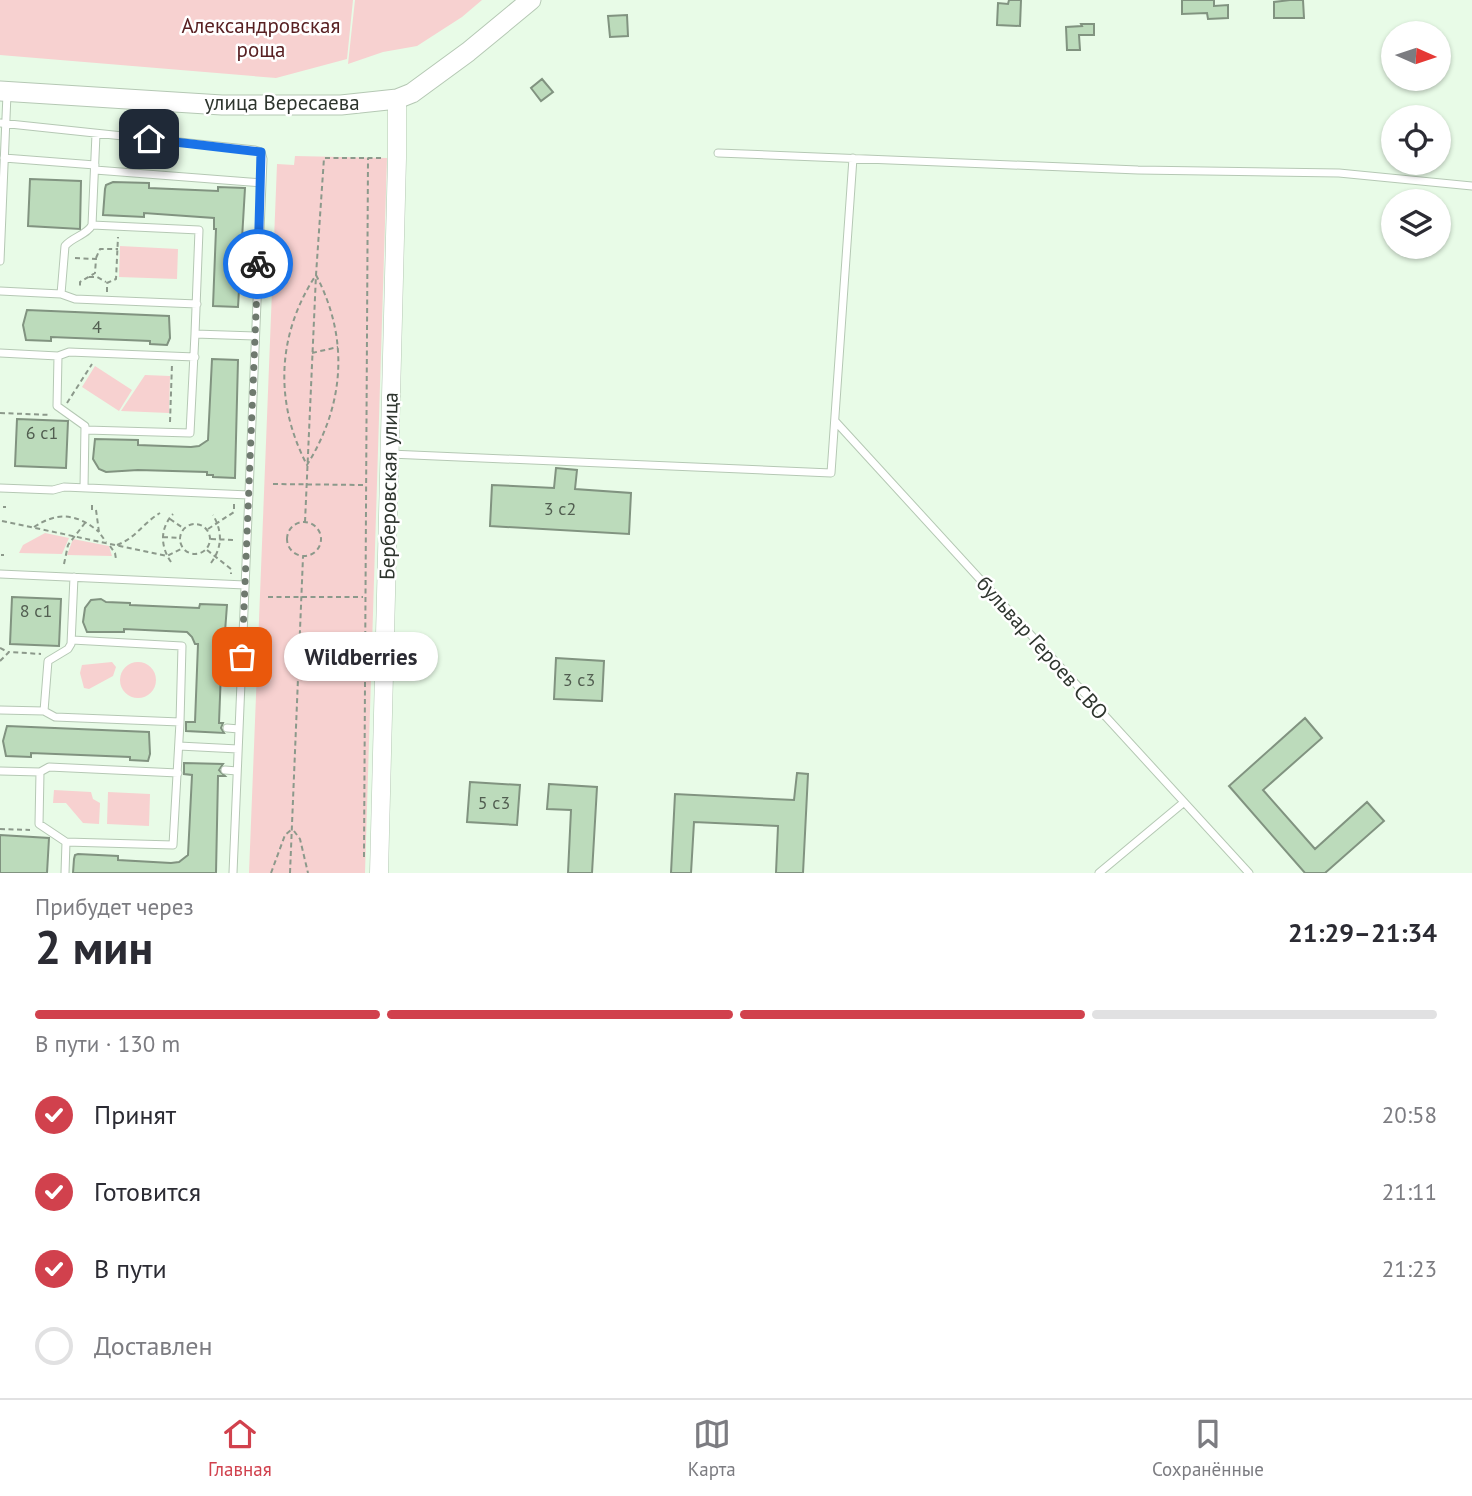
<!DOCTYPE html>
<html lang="ru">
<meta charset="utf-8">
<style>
:root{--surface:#fff;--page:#f2f2f3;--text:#2b2b33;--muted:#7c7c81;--line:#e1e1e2;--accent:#d1414d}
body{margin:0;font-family:"PT Sans",sans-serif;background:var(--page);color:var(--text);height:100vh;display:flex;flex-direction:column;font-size:26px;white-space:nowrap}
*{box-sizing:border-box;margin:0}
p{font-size:23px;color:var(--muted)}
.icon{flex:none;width:38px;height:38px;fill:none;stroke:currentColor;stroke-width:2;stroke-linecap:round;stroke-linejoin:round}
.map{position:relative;height:873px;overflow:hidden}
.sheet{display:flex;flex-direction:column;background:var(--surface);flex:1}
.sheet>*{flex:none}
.needle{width:46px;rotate:93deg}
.buttons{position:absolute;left:1381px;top:21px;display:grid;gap:14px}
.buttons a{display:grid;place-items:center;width:70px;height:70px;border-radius:50%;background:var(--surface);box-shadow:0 2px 5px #0004;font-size:35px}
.pin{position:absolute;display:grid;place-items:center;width:60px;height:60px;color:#fff;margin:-30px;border-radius:14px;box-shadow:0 4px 10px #0006}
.courier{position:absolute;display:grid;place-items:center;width:70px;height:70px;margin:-35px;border:5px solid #1a73e8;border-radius:50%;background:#fff;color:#222;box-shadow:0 2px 9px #0007}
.bubble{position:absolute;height:49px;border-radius:24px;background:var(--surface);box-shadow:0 2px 5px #0004;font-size:23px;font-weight:700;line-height:49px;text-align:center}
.overview em{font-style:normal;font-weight:700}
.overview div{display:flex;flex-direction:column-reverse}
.overview{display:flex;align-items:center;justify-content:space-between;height:119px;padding:0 35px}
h1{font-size:46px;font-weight:700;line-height:52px}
.bar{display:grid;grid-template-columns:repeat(4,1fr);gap:10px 7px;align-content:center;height:84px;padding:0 35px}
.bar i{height:9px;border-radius:5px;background:var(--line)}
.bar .selected{background:var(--accent)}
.bar p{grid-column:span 4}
ol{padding:0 35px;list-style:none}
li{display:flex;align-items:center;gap:21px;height:77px}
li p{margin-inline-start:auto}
li .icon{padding:7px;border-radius:50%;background:var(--accent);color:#fff;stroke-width:4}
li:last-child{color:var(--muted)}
li i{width:38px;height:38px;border:4px solid var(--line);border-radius:50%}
.menu{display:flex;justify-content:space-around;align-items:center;height:98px;border-top:2px solid var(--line);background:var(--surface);font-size:19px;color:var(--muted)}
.menu a{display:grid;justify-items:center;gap:4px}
.menu .selected{color:var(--accent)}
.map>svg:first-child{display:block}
</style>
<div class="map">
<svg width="1472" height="873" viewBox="0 0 1472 873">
<rect width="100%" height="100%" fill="#e8fbe7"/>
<path fill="#f7d1d0" d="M0,0H353L347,59L276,78L0,55Z
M355,0H482L462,17L417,46L383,52L348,64Z
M295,156L387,158L365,873H249L277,164L294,165Z
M120,246L178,249L177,279L119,277Z
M95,366L132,390L119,411L82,387Z
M145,375L170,376L169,413L121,411Z
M45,533L69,538L62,554L19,553L23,545Z
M73,539L109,546L112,556L67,555Z
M112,662L116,667L113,676L89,689L84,688L80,673L82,665Z
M120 680a18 18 0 1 1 36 0a18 18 0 1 1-36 0Z
M54,790L91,792L93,799L100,803L99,824L83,823L66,803H53Z
M108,792L150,794L149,826L107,824Z"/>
<path fill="#bcdbbb" stroke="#819380" stroke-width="2" d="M1009,0H1021L1020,26L997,25L998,3L1008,4Z
M1182,0H1214V6L1228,5V18L1208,19L1207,13L1182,14Z
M1290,0H1303L1304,18H1274V2Z
M627,15L628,36L610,37L608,16Z
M1081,24H1094V35H1079L1080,50H1067L1066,27L1082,26Z
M542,79L553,92L541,101L531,88Z
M30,179L81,181L80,229L28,226Z
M113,182L149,183V188L218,191V187L245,188L238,307L213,306L216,229H214V218L144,213V217L103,215L105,189L106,185Z
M27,310L169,316L170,338L167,345L150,344V341L51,337V341L26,340L23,325Z
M212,359L238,360L235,478L213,477V475H207V472L138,470L106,472L99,469L93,459L95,439L138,440V445L191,447L199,446L208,440Z
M17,419L68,421L66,468L15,466Z
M556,468L577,470L575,489L631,493L629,534L490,526L492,485L554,488Z
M12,597L61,599L59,646L10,644Z
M101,599L106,602L130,603V605L199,608L200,604L227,605L224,645H222L219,723H223L221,728L224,733L186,731V722H195L198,644H195L192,637L187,632L124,629V632H87L83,622L85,608L91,600Z
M556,658L604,661L602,701L554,699Z
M1305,718L1322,738L1263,790L1315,849L1367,802L1384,821L1325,873H1305L1229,786Z
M7,726L149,732L150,754L148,761L130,760V757L31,753V757L6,756L3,741Z
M184,763L223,764L219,770L225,776H218L216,873H73L74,859L75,855L78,854L118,856V860L171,863L179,862L188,855L192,775L184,774Z
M797,773L808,774L803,873H776L778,826L694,822L691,873H671L675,794L794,800Z
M470,782L520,785L517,825L467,822Z
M549,784L597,787L592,873H568L571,810L547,809Z
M0,835L49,838L47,873H0Z"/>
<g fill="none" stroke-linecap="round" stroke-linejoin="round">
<defs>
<path id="service" d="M0,123L255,150L261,152L263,159L233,873
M718,153L1138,170L1339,173L1472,186
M4,158L95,165
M95,170L262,183
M92,225L199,230L195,334L255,336
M0,261L7,94
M0,291L61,294L65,246C72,237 87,235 92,225L96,134
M61,294L75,299L197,304
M0,353L58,356L57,406L85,426L84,488
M58,356L69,352L195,357
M836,422L1249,873
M86,430L190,433L195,334
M390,454L831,473L853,158
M0,488L53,490L64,487L249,495
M0,574L245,585
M0,710L44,711L48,661L68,649L71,644L74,577
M44,711L55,717L180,722L182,646L72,640
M227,728L239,729
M179,746L238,749
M225,770L237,771
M0,771L40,772L39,824L66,842
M40,772L49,767L178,773
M65,873L66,842L173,845L180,722
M1099,873L1183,803"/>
<path id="tertiary" d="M379,873L397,158V99"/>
<path id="secondary" d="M0,91L222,105H341L397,99L412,93L468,52L531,0"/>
</defs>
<use href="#service" stroke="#b5c8b4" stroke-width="9"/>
<use href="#tertiary" stroke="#b5c8b4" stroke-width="19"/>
<use href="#secondary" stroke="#b5c8b4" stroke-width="21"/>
<path stroke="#8c998b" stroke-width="2" stroke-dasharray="5 3.5" stroke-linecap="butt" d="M75,258L96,259L95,273L80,282V288
M96,258L100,249H118
M316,275C349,338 345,404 307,465C274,402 277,334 316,275Z
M89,277H97L106,282
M107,292V283L116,279L118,237
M312,353L338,347
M67,403L92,364
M0,413L51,415
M170,422L172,364
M273,484L364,485
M3,507H6
M92,510V502
M96,510L99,532L106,542
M170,519L183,528
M2,521L167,556L183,548
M287 539a17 17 0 1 1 34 0a17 17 0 1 1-34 0Z
M305,522L316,275L324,158H382
M180 539a15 15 0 1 1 30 0a15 15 0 1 1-30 0Z
M34,527C58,511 78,514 99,532
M208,529L234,512V502
M163,537L179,538
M211,539L233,540
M117,545C136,538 143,523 160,513
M110,546L115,553L116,559
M207,550L231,569V574
M1,555H4
M171,562C160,546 160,528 173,514
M211,563C222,548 223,532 213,515
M64,564L68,545L85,523
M268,597H363
M0,648L8,652
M0,661L9,652L41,654
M0,829L30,830
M294,831L300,839L308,873
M364,857L368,158
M271,873L285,835L291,830
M290,873L303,557"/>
<use href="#service" stroke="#fff" stroke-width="7"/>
<use href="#tertiary" stroke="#fff" stroke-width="18"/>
<use href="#secondary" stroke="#fff" stroke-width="19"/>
</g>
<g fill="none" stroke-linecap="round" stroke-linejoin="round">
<path stroke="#6f7a6f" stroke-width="7" stroke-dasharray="0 12.6" d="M242,657L258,264"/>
<path stroke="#1a73e8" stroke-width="9" d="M149,139L261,152L258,264"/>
</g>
<g text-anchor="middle" stroke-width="5" stroke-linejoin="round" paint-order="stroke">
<g font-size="18" fill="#525e51">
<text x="97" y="333">4</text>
<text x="42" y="439">6 с1</text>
<text x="560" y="515">3 с2</text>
<text x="36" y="617">8 с1</text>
<text x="579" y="686">3 с3</text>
<text x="494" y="809">5 с3</text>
</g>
<g font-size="21" fill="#582022" stroke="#fff">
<text x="261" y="33">Александровская<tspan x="261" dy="24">роща</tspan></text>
</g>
<g font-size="21" fill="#2e352e" stroke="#fff">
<text x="282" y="110">улица Вересаева</text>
<text transform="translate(389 486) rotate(-89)" y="7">Берберовская улица</text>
<text transform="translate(1042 648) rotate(48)" y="7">бульвар Героев СВО</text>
</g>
</g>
</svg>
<div class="buttons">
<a><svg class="needle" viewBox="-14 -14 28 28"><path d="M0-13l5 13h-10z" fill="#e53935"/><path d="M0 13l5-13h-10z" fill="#7c7c81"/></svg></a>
<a><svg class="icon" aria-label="locate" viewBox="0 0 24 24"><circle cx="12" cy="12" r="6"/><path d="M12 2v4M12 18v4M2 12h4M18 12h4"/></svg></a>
<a><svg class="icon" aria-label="layers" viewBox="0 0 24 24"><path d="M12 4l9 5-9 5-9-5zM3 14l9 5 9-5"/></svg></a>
</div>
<div class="pin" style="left:242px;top:657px;background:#ea580c"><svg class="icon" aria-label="bag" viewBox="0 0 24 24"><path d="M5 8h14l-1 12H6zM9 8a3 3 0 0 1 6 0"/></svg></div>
<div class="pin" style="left:149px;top:139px;background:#1f2937"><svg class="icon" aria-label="home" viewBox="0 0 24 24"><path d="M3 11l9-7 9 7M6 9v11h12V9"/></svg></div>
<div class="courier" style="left:258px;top:264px"><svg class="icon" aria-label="bike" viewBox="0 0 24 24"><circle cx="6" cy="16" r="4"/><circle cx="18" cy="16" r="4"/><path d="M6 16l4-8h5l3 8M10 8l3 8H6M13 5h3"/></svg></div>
<div class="bubble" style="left:284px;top:632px;width:154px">Wildberries</div>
</div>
<section class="sheet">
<div class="overview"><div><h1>2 мин</h1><p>Прибудет через</p></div><em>21:29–21:34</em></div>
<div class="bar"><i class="selected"></i><i class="selected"></i><i class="selected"></i><i></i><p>В пути · 130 m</p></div>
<ol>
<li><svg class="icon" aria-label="check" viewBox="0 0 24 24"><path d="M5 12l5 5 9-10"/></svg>Принят<p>20:58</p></li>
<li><svg class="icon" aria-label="check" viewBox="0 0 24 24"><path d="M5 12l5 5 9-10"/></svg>Готовится<p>21:11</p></li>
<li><svg class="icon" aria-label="check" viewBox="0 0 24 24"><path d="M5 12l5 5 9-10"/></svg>В пути<p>21:23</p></li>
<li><i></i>Доставлен</li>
</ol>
</section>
<nav class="menu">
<a class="selected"><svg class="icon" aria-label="home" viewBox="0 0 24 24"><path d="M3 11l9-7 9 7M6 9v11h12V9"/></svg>Главная</a>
<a><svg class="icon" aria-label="map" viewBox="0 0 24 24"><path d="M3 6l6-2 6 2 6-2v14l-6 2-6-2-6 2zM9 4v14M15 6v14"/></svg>Карта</a>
<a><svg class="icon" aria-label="saved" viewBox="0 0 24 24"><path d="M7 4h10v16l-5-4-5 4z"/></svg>Сохранённые</a>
</nav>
